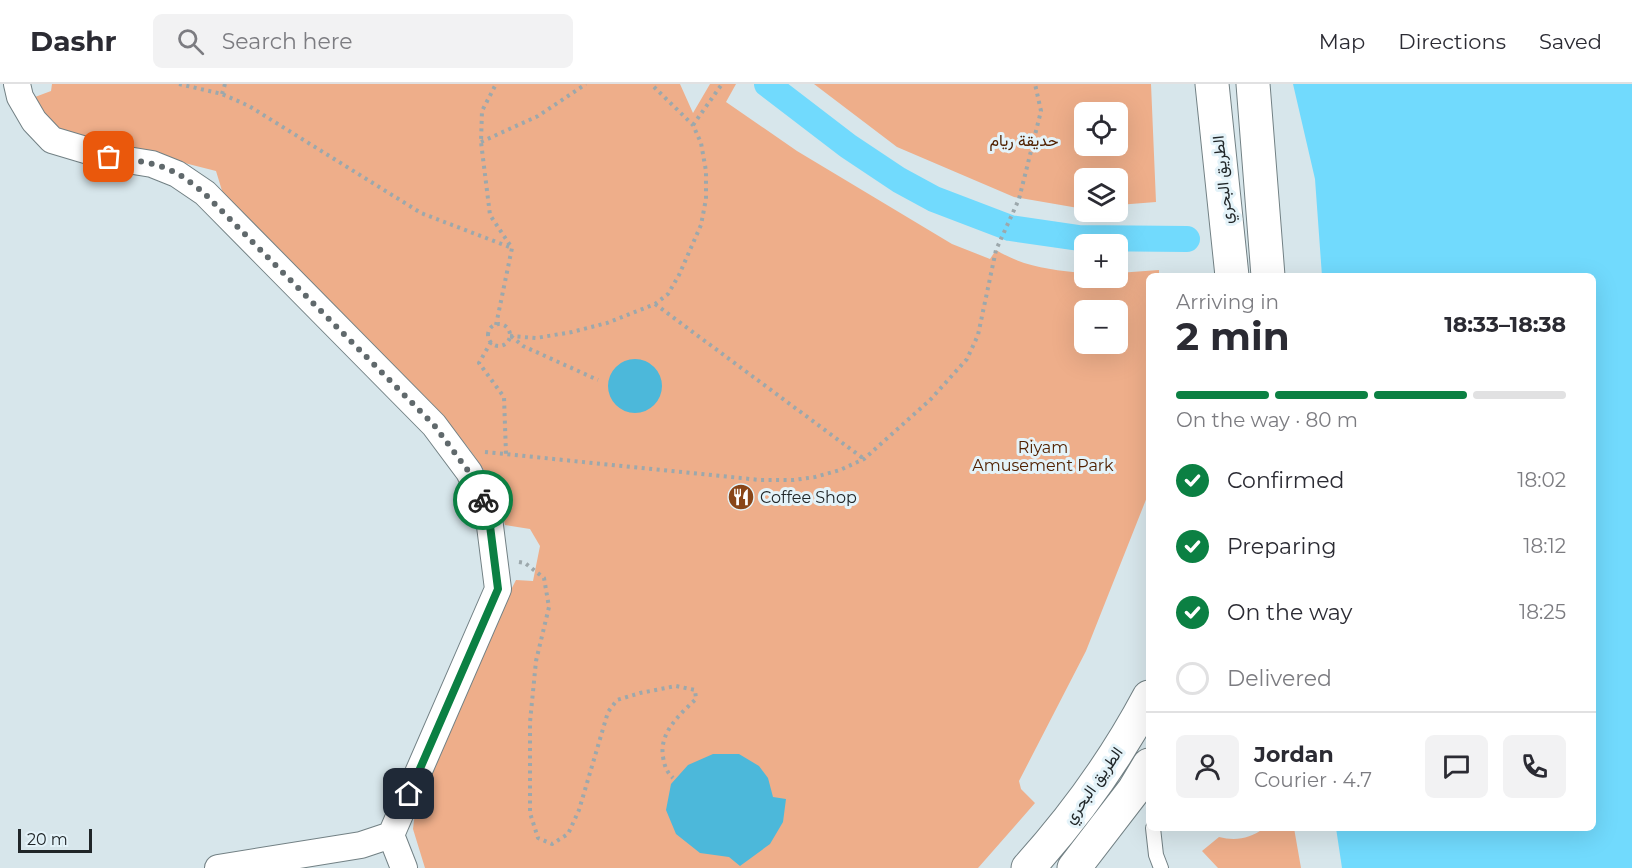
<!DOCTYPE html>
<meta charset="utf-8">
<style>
:root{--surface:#fff;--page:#f2f2f3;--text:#2b2b33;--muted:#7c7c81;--line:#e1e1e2;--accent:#0b8043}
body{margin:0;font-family:Montserrat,Vazirmatn,sans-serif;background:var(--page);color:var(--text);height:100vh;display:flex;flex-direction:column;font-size:22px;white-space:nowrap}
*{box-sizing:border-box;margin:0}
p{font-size:20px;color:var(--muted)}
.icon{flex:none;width:33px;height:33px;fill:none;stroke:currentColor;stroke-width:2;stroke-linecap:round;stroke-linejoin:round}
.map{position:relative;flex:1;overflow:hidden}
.panel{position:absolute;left:1146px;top:189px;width:450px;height:558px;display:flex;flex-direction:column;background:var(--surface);border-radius:9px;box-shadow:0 6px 24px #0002}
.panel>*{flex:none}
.tools{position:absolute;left:1074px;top:18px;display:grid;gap:12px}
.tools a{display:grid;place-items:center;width:54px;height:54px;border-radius:9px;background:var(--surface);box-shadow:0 6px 24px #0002;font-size:30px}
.scale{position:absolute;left:18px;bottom:15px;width:74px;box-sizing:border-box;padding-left:6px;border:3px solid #202628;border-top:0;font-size:16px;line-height:21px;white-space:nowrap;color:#202628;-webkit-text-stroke:4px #e4f3f9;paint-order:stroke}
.pin{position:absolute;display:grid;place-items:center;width:51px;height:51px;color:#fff;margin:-26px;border-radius:12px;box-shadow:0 3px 9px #0006}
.courier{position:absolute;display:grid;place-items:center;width:60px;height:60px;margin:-30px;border:4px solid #0b8043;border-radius:50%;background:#fff;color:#222;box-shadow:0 2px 8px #0007}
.summary em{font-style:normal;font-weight:700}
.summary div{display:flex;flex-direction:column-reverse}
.summary{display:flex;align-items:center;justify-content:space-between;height:102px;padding:0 30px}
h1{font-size:39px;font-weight:700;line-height:45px}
.bar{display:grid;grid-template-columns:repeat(4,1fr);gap:9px 6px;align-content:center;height:72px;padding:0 30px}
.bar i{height:8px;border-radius:4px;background:var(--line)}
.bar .selected{background:var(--accent)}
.bar p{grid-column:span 4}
.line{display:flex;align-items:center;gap:15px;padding:0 30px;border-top:2px solid var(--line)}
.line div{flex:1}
.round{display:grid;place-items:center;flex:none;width:63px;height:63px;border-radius:9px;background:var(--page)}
ol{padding:0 30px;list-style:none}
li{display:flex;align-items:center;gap:18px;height:66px}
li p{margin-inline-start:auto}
li .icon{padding:6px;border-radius:50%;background:var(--accent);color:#fff;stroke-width:4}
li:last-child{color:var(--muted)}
li i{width:33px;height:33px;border:3px solid var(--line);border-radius:50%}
header{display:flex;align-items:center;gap:36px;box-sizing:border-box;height:84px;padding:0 30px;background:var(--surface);border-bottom:2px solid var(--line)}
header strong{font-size:28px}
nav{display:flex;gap:33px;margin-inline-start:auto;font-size:21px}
.search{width:420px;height:54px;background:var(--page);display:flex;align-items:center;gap:15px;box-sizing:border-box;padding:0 21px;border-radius:9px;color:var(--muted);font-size:22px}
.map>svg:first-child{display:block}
</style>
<header>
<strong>Dashr</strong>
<div class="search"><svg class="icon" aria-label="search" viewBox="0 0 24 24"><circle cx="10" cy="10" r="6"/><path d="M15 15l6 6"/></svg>Search here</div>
<nav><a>Map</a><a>Directions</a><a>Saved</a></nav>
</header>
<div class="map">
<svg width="1632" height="784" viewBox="0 0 1632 784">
<rect width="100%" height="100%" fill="#d7e6eb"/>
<path fill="#eeae8a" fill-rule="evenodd" d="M52,0H680L693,29L710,0H736L726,18L797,67L952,160L990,175L996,166C1024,183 1052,186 1084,189V194H1118V189L1159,186V192H1149V408L1086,567L1019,697L1021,705L1035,719L978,784H425L413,745L416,720L494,539L516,496L533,497L540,462L530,445L505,441L494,400L467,362L223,110L216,87L58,47L43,33L35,13L51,7ZM1084,226H1118V260H1084Z
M814,0H1151L1156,118L1118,121V94H1084V125L1014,113L897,63ZM1118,28V62H1084V28Z
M1264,744H1294L1301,784H1218L1202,767L1219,753C1235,757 1250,755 1264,744Z"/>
<path fill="#71dafd" d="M1293,0H1632V784H1342L1336,744H1593V192H1322L1315,95Z"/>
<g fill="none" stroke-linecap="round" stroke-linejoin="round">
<path stroke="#71dafd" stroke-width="26" d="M767,0L848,62L899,96L934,115L1010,144L1079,154L1187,155"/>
</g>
<path fill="#4cb8da" d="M608 302a27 27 0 1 1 54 0a27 27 0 1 1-54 0Z
M713,670H739L759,682L768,694L773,713L786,715L783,738L770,760L740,782L729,773L700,769L676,750L666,726L671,700L688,681Z"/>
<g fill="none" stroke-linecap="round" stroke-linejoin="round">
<defs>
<path id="lane" d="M1153,744L1156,771L1161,784"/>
<path id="street" d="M17,0L20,13L34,37L52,56L109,73L152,80L177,90L205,109L434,341L469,388L488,426L498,505L391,751L404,784
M218,784L361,761L391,751"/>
<path id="primary" d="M1212,0L1232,192
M1253,0L1268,192
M1028,784C1075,732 1116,675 1149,613
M1074,784L1134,706L1149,681"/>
</defs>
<use href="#lane" stroke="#728084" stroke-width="16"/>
<use href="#street" stroke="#728084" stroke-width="28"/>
<use href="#primary" stroke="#728084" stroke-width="35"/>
<path stroke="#9ca8ac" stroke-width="4" stroke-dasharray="3 4.5" stroke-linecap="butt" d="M179,0L222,10L249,22L421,129L512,164
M222,10L225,0
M693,41L722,0
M481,58L538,32L586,0
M655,220L864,375
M488 251a11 11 0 1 1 22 0a11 11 0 1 1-22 0Z
M496,241L512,164L490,131L481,58L482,27L496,0
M510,252L536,254L572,248L607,239L655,220L668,210L679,191L701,141L706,115V87L701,59L693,41L651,0
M511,252L523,262L598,296
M491,258L479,279L504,313L506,370
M485,368L760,396H794L815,393L840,386L864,375L930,316L967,275L978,251L996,166L1019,115L1041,27L1035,0
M519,478L525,479L544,494L549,523L536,577L530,638V729L538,754L552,760L568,750L579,726L608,628L617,616L640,609L676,602L695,606L696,615C679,631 659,649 663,673C665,683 666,687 673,694"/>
<use href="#lane" stroke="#fff" stroke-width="14"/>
<use href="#street" stroke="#fff" stroke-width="26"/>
<use href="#primary" stroke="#fff" stroke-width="33"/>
</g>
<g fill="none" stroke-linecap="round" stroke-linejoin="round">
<path stroke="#60696c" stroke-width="6" stroke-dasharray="0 10.8" d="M109,73C132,76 157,78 178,90C187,95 196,103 204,109L434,341L469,388L483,416"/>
<path stroke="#0b8043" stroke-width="8" d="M409,710L498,505L488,426L483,416"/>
</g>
<defs>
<symbol id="restaurant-disc" viewBox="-11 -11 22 22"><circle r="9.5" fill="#894518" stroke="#e4f3f9"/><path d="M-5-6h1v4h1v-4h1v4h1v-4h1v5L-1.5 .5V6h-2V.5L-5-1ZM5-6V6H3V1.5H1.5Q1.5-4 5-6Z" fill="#fff"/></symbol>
</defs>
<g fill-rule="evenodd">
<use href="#restaurant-disc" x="726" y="398" width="30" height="30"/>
</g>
<g text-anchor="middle" stroke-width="6" stroke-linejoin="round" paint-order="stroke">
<g font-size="16" fill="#512100" stroke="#e4f3f9">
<text x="1024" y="62">حديقة ريام</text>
<text x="1043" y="369">Riyam<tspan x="1043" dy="18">Amusement Park</tspan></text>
</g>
<g font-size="16" fill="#202628" stroke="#e4f3f9">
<text transform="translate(1222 96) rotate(-96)" y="6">الطريق البحري</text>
<text transform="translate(1093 701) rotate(-55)" y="6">الطريق البحري</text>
</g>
<g font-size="16" fill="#202628" stroke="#e4f3f9" text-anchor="start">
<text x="760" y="419">Coffee Shop</text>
</g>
</g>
</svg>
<div class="tools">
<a><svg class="icon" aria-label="locate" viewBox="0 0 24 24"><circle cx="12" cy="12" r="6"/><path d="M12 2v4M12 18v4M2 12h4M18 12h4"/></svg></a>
<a><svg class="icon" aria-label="layers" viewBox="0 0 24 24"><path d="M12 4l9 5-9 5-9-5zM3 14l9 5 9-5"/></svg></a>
<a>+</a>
<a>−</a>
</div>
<div class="scale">20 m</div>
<div class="pin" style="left:109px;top:73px;background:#ea580c"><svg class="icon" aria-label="bag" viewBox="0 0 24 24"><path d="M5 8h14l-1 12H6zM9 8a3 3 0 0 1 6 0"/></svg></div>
<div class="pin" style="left:409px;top:710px;background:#1f2937"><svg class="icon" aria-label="home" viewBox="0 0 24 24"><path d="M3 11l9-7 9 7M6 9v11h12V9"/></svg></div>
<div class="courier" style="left:483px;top:416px"><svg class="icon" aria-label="bike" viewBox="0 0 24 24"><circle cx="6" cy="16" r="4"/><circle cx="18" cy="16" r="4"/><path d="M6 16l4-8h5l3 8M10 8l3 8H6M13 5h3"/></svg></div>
<section class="panel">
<div class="summary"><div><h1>2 min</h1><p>Arriving in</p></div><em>18:33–18:38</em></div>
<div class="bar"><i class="selected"></i><i class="selected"></i><i class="selected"></i><i></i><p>On the way · 80 m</p></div>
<ol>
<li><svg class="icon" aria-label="check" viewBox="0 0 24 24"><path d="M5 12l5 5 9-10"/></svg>Confirmed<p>18:02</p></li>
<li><svg class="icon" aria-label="check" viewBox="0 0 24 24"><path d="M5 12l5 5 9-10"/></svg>Preparing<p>18:12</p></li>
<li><svg class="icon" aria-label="check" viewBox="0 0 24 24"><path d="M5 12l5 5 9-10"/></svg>On the way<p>18:25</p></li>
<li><i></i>Delivered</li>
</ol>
<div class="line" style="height:108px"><a class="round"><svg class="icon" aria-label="person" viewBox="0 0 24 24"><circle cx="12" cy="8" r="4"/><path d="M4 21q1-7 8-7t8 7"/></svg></a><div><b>Jordan</b><p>Courier · 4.7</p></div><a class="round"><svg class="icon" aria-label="chat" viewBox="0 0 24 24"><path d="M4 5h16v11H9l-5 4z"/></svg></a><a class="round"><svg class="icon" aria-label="phone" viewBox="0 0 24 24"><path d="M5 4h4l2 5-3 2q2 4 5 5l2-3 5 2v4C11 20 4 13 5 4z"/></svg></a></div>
</section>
</div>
